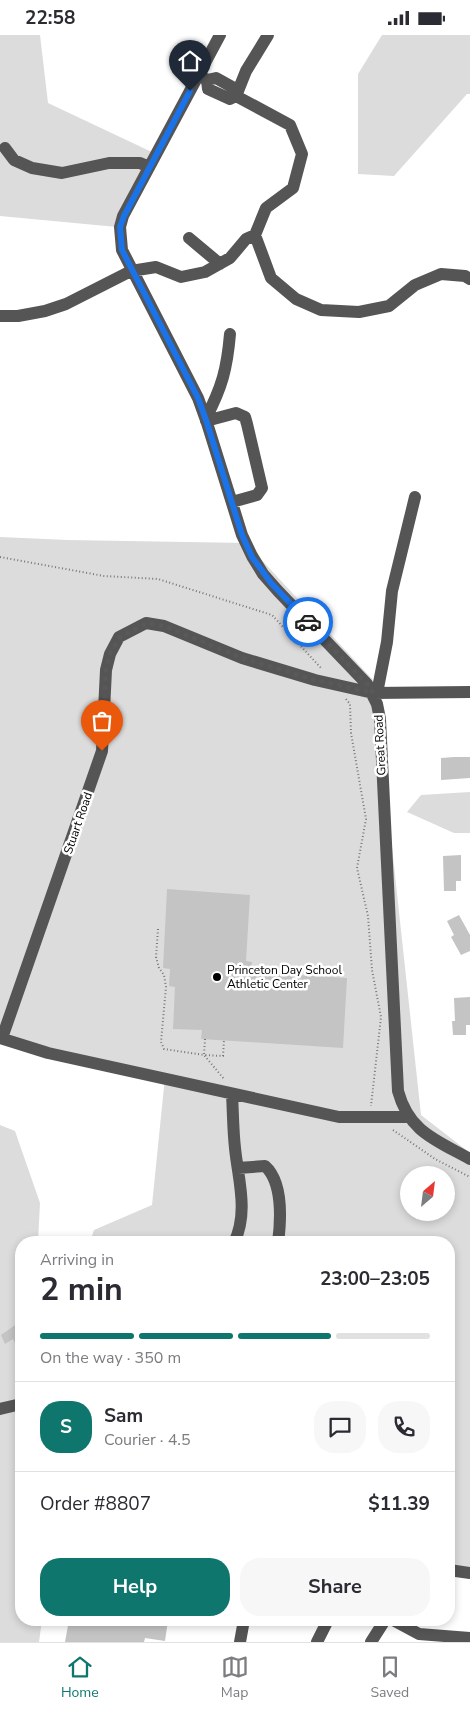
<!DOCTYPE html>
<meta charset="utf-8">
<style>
:root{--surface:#fff;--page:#f7f7f7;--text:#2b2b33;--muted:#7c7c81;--line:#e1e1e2;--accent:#0f766e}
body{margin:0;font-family:"Nunito Sans",sans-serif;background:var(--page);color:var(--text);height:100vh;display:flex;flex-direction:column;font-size:19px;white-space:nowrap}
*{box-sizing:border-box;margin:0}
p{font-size:16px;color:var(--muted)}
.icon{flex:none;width:28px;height:28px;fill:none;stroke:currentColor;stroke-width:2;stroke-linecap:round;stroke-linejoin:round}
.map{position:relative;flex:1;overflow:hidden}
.sheet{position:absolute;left:15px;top:1201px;width:440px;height:390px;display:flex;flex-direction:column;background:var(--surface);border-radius:20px;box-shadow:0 2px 8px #0003}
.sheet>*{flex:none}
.needle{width:32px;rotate:28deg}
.buttons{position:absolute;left:400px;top:1131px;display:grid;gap:10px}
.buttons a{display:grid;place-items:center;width:55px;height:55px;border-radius:50%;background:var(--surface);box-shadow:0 2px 8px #0003;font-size:25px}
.pin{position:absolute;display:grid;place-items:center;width:42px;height:42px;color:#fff;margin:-51px -21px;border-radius:50% 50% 50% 0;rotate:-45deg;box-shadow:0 0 5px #0007}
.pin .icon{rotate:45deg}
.courier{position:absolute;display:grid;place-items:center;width:50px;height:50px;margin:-25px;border:4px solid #1a73e8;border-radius:50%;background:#fff;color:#222;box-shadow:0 1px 6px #0007}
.headline em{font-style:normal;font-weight:700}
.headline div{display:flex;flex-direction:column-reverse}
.headline{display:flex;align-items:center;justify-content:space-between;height:85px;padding:0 25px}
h1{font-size:32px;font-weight:700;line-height:38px}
.bar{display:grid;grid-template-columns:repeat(4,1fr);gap:8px 5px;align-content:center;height:60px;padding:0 25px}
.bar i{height:6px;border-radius:4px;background:var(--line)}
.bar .current{background:var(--accent)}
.bar p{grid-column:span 4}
.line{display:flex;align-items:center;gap:12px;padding:0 25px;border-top:1px solid var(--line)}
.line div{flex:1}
.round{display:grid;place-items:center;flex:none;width:52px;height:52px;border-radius:20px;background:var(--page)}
.button{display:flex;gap:10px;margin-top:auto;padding:10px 25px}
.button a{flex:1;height:58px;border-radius:20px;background:var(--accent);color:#fff;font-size:20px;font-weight:700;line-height:58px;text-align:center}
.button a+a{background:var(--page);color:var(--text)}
.status{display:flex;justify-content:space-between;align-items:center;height:35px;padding:0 25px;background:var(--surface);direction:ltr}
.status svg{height:14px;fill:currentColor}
.tabs{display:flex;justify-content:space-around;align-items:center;height:70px;border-top:1px solid var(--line);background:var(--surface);font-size:14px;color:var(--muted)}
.tabs a{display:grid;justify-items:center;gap:2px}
.tabs .current{color:var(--accent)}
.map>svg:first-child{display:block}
</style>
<div class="status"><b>22:58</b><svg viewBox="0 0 49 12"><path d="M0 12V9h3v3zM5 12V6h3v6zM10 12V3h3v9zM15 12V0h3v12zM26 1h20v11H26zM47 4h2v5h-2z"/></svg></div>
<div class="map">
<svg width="470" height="1607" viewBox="0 0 470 1607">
<rect width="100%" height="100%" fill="#fff"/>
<path fill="#dcdcdc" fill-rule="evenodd" d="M0,0H40L48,68L156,119L117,192L0,181Z
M382,0H470V59H467L394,141L358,139V39Z
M0,502L68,505L246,508L374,646L421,1080L470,1118V1538L449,1537V1208L90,1207L94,1195L152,1170L165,1042L91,1031L0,999ZM409,1140H446V1178H409Z
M470,757V798H454L407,777L421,760Z
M0,1090L15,1096L40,1168L38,1207L21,1208V1585H42L39,1607H0Z"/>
<path fill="#c4c4c4" d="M454,722H470V743L441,745V723Z
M461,820V846H456V856H444L443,821Z
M167,854L250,860L246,926L252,927L251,937L347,943L343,1013L201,1004L202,995L173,994L175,952L169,951L170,934L163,933Z
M459,880L470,900V916L461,920L451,902L454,900L447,886Z
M470,962V990H466V1000H453L452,986H455L454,963Z
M18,1288L21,1294V1319L13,1304L5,1309L1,1300Z
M69,1585H168L165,1606L145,1603L144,1607H65Z"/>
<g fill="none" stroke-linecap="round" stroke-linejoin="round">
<path stroke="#777" stroke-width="2" stroke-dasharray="1 2.5" stroke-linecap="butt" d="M0,522L104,541L158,544L272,580L321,633
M346,664L350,669L351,698L366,784L357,833L368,881L372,935L381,982L371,1071
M158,894L156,922L159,933L164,940L166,952L161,1007L164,1014L204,1020L224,1044
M205,1004L204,1020L223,1021L224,1005
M393,1095L435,1124L470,1142"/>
<path stroke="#555" stroke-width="12" d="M220,0L123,181L120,192L122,215L198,363L207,388L242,500L252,521L263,539L278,556L367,649L377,669L380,684L398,1056C409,1097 436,1105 470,1124
M268,0L246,36L236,61L290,90L302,119L293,153L266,173L255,200L271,243L296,264L321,275L359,277L389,271L415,250L441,239L465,241L470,244
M198,40L207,45L216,43L234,53L236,61L230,64L208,54L207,45
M5,113L14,125L32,133L62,138L109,128H140L149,132
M189,203L220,229
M0,281H18L45,276L66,269L131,236L156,232L181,242L205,237L230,223L246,204L255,200
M206,383C222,352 227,334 230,299
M206,386L236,378L245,382L247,389L262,453L257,460L232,467
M377,658L387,607L392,556L415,462
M0,1003L48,1018L339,1082H408
M2,1003L102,716L106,635L110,619L119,602L146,588L164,591L242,623L315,645L373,658L470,657
M232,1059C233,1077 233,1095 235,1113C238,1144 249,1177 234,1208
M238,1133L265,1131C283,1147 281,1185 278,1208
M0,1374L21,1369
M449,1535L470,1538
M393,1585L419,1599L470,1603
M240,1607L244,1585
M317,1607L328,1585
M371,1607L385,1585"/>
</g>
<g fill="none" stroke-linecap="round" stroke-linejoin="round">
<path stroke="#595959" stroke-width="5" stroke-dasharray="0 9" d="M102,716L106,635L110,618L120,602L146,588L164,591L242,623L315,645L373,658L367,649L308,587"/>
<path stroke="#1a73e8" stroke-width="6" d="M190,56L124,181L120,192L122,215L198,363L207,388L242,500L252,522L271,548L308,587"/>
</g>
<circle fill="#000" stroke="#fff" stroke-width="2" cx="217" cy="942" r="5"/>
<g text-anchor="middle" stroke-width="5" stroke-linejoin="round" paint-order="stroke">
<g font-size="12" fill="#000" stroke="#fff">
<text transform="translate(380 710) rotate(-93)" y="4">Great Road</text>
<text transform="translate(78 788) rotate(-71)" y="4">Stuart Road</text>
</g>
<g font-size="12" fill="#000" stroke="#fff" text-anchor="start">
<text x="227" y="939">Princeton Day School<tspan x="227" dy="14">Athletic Center</tspan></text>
</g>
</g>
</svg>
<div class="buttons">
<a><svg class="needle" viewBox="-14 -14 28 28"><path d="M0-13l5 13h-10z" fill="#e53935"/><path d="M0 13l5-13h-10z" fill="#7c7c81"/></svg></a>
</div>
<div class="pin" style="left:102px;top:716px;background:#ea580c"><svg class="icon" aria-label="bag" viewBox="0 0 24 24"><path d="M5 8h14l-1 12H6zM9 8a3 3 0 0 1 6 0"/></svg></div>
<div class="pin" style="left:190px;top:56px;background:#1f2937"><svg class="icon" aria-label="home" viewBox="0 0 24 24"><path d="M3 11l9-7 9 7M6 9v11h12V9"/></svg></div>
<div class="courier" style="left:308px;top:587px"><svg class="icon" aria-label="car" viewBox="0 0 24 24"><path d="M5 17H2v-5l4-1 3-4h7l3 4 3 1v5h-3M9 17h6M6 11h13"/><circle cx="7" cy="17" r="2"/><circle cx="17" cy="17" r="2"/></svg></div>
<section class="sheet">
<div class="headline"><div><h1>2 min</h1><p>Arriving in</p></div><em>23:00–23:05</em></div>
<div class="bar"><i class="current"></i><i class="current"></i><i class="current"></i><i></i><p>On the way · 350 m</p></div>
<div class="line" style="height:90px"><b class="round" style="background:var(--accent);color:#fff">S</b><div><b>Sam</b><p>Courier · 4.5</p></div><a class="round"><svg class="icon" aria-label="chat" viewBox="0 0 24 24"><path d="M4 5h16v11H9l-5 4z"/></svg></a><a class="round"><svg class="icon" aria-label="phone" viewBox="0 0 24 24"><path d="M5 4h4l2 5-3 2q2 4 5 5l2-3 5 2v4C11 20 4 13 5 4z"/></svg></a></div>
<div class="line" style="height:65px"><div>Order #8807</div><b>$11.39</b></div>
<div class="button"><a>Help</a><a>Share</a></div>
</section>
</div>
<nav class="tabs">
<a class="current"><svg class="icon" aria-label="home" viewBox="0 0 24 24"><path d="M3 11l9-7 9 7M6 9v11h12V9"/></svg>Home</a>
<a><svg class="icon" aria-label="map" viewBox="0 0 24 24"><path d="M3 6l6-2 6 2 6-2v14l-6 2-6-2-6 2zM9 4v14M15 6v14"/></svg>Map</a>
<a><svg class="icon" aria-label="saved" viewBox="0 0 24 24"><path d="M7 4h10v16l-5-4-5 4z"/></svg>Saved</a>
</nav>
